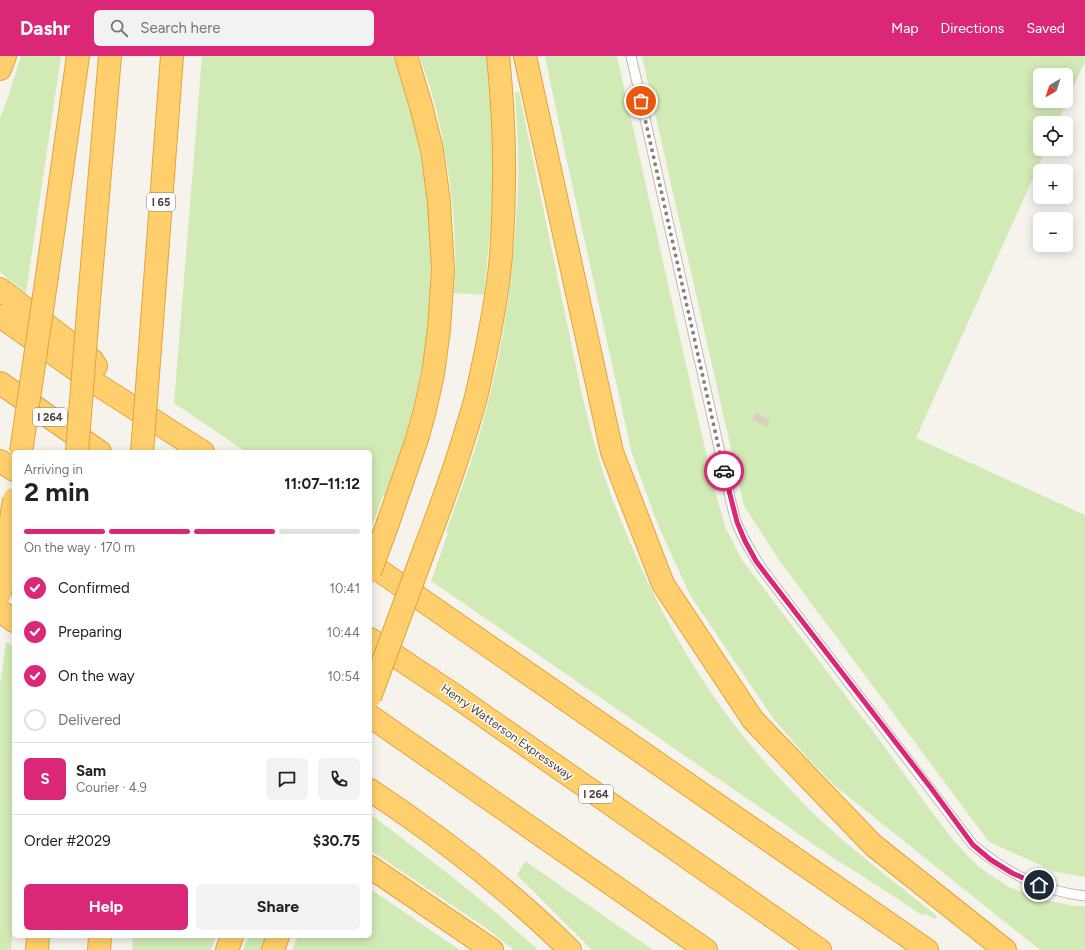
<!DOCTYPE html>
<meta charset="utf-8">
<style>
:root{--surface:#fff;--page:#f2f2f2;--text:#222;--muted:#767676;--line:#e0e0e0;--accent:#db2777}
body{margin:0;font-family:Figtree,sans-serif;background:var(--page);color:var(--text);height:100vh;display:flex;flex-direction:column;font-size:15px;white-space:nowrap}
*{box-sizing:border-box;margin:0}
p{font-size:13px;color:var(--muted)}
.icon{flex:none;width:22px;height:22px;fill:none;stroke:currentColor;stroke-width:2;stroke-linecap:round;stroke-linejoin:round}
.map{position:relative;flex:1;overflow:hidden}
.side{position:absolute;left:12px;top:394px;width:360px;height:488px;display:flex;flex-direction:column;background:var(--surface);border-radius:6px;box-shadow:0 2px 10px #0003}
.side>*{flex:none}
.needle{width:26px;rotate:219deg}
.controls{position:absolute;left:1033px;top:12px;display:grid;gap:8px}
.controls a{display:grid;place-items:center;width:40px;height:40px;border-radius:6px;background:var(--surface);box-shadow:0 2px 10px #0003;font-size:20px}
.pin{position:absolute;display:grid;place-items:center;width:34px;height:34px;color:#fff;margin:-17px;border:2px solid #fff;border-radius:50%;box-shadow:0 1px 4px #0007}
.courier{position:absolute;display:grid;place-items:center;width:40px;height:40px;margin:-20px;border:3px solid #db2777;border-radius:50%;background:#fff;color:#222;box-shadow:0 1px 5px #0007}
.head em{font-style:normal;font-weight:700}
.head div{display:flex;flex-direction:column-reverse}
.head{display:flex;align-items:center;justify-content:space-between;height:68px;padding:0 12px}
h1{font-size:26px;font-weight:700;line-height:30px}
.bar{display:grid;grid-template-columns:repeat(4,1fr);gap:6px 4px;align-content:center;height:48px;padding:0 12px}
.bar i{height:5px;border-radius:3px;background:var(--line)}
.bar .active{background:var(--accent)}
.bar p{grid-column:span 4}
.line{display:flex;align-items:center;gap:10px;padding:0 12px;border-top:1px solid var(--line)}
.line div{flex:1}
.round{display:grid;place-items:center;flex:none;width:42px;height:42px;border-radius:6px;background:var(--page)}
ol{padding:0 12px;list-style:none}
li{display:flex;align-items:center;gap:12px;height:44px}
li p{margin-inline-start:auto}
li .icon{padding:4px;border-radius:50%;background:var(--accent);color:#fff;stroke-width:4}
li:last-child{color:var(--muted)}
li i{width:22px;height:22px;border:2px solid var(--line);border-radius:50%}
.cta{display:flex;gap:8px;margin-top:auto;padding:8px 12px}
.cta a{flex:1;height:46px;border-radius:6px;background:var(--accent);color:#fff;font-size:16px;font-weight:700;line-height:46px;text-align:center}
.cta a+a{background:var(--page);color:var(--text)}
header{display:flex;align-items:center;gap:24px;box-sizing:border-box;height:56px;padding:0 20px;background:var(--accent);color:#fff}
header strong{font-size:19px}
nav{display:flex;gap:22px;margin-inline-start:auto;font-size:14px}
.search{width:280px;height:36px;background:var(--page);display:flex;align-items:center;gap:10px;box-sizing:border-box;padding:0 14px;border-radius:6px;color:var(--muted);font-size:15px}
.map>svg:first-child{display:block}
</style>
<header>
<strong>Dashr</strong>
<div class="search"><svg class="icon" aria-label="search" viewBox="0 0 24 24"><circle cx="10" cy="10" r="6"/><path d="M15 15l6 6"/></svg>Search here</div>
<nav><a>Map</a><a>Directions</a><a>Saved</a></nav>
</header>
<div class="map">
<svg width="1085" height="894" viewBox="0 0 1085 894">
<rect width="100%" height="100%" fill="#f6f3ec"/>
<path fill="#d2eab5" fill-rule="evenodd" d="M21,0H61L26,237L0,216V62L7,44Z
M202,0H393C433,107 442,228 416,339C408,373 397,407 386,440H383L370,476V396H246L174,347Z
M419,0H486L491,47L493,145L484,239L454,237C455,222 456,206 455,191C455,168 452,144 449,121C443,80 435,39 419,0Z
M545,0H617L698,362L715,436L726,473L742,504L881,686L931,755L954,785L967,799L980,812L1009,831L1040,843L1074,850H1085V894H1040L835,730L802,696L772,661L690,539L658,469L632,398L563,87Z
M642,0H1085V5L1057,67H1040V93H1046L916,382L1085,459V821L1056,816L989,786L779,504L744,450ZM1040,19H1066V45H1040Z
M519,36C533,103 547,171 561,238C573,294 583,352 600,406C606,428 614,448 623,469C653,545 693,617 744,681C766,708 790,734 815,759C853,795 896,827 937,860L935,863L924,857L923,859L920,858C891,838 862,820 832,801L431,525L448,477L446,476C458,442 471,408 481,373C504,293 515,210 518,128C519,97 517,67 515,37Z
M6,586L14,591V849L11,894H0V629Z
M370,758C428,802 484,844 538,894H514L486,872L370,794Z
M525,805L653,894H592L517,819Z
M370,833L460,894H292L298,880H370Z
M133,880H216L211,894H132Z
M249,880H269L263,894H243Z"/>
<path fill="#d8cfc1" d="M756,357L770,364L767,371L752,364Z"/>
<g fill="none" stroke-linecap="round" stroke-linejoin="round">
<defs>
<path id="service" d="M631,0L726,423C729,437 732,452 736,465C743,484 754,501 765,517L973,789C1007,817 1041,835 1085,840"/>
<path id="motorway" d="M525,0L612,396L663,528L753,664L873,789L1005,894
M0,13L5,0
M47,220L78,0
M0,233L92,304L96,310
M88,256L110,0
M0,260L95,327L203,396
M150,292L172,0
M0,327L100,396
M0,405L14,414
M388,467L417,383L425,354L433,318L439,273L443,214L439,146L432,94L421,50L406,0
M425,492C440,453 454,415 466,375C470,362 474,350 477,337C487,293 497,245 501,200C506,134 505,66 498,0
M370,508L927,894
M0,555L14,565
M370,583L454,639L820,894
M370,660L706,894
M370,734C441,781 509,834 570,894
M370,811L492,894
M37,894L38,880
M99,894L100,880
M227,894L232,880
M273,894L278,880"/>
</defs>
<use href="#service" stroke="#c2bbae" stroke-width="11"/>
<use href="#motorway" stroke="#e0a43c" stroke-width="24"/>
<use href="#service" stroke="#fff" stroke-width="9"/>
<use href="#motorway" stroke="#ffcf6e" stroke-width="22"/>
<defs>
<path id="motorway-bridge" d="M21,396L47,220
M77,396L88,256
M142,396L150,292
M370,516L388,467
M0,538L14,443
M370,641L425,492"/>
</defs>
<use href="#motorway-bridge" stroke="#e0a43c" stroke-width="24" stroke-linecap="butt"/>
<use href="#motorway-bridge" stroke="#ffcf6e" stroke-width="22"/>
</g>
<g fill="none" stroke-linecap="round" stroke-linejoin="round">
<path stroke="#878178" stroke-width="4" stroke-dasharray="0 7.2" d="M641,45L724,415"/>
<path stroke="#db2777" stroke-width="5" d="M724,415L737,466L745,485L756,505L765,517L931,732L973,789L991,804L1012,817L1039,829"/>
</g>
<g text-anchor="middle" stroke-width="3" stroke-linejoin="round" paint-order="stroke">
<g fill="#fff" stroke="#817c74" stroke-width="1">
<rect x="147" y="137" width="28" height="18" rx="3"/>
<rect x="33" y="352" width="34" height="18" rx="3"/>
<rect x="579" y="729" width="34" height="18" rx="3"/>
</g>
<g font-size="11" font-weight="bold" fill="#4b4439">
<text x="161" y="150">I 65</text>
<text x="50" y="365">I 264</text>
<text x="596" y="742">I 264</text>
</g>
<g font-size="12" fill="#4b4439" stroke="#fff">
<text transform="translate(507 676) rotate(35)" y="4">Henry Watterson Expressway</text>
</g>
</g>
</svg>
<div class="controls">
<a><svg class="needle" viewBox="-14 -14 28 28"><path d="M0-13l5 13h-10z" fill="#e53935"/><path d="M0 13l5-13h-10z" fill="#767676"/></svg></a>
<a><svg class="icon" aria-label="locate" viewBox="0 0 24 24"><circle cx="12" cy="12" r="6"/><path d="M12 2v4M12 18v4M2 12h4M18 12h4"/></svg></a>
<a>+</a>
<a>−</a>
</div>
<div class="pin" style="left:641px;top:45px;background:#ea580c"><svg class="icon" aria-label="bag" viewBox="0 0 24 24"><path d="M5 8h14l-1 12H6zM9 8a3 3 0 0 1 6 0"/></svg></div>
<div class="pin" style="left:1039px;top:829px;background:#1f2937"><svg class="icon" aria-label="home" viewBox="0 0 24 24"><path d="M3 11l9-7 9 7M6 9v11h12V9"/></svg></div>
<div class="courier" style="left:724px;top:415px"><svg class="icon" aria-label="car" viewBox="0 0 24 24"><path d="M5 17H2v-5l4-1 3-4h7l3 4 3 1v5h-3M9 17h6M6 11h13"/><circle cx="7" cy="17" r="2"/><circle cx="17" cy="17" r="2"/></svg></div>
<section class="side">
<div class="head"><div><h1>2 min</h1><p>Arriving in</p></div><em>11:07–11:12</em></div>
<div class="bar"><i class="active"></i><i class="active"></i><i class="active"></i><i></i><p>On the way · 170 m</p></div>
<ol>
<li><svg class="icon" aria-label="check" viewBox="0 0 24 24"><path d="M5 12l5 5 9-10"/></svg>Confirmed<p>10:41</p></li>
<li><svg class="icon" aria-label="check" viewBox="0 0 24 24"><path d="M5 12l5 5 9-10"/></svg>Preparing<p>10:44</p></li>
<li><svg class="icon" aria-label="check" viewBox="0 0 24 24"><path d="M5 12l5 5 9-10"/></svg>On the way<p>10:54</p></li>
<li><i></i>Delivered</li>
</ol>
<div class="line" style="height:72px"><b class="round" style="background:var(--accent);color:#fff">S</b><div><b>Sam</b><p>Courier · 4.9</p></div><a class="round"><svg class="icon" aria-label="chat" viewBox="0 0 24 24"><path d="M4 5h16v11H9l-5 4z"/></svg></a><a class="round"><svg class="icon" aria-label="phone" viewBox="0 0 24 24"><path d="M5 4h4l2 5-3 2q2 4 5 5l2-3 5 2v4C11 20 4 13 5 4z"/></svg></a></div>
<div class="line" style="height:52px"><div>Order #2029</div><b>$30.75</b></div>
<div class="cta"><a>Help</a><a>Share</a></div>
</section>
</div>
